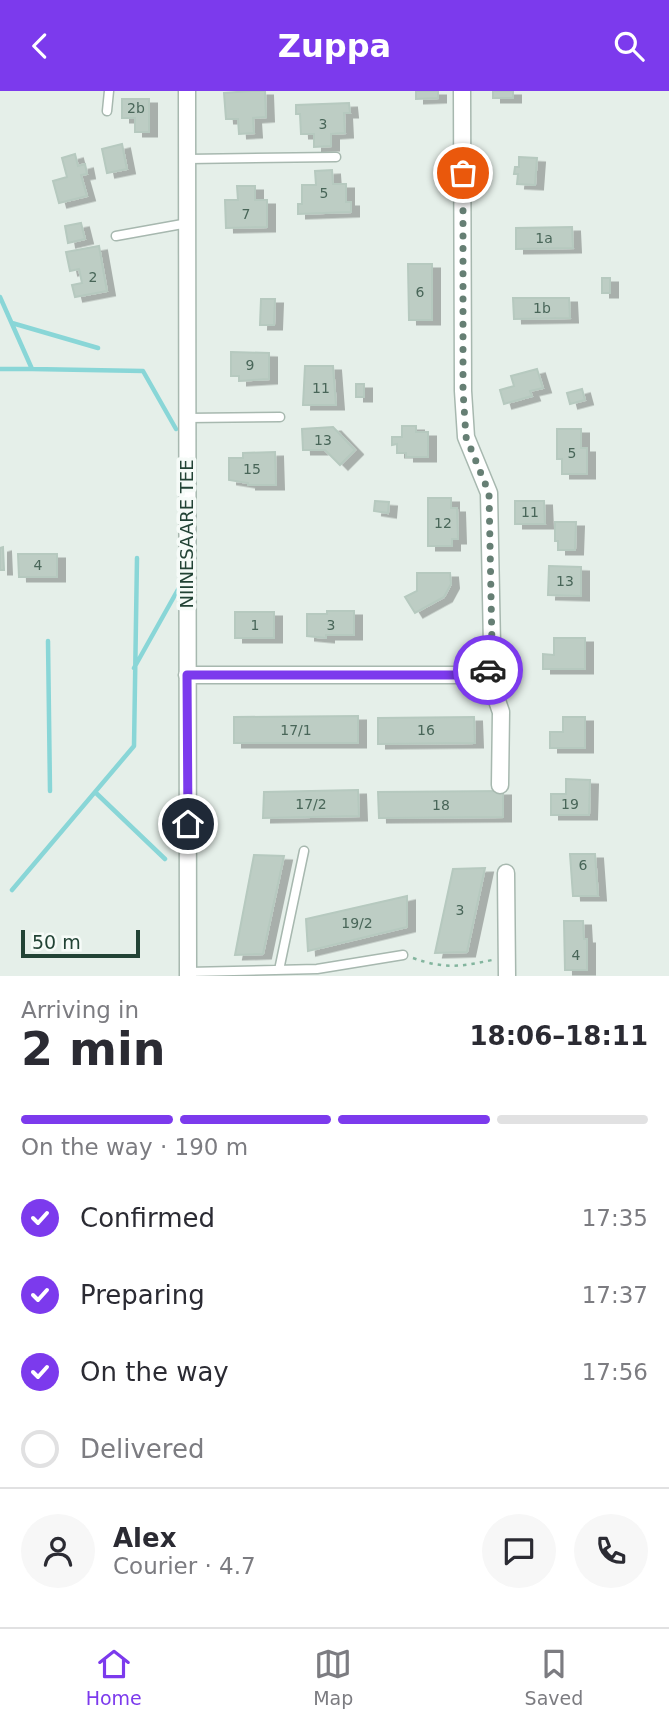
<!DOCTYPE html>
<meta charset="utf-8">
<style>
:root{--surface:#fff;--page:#f7f7f7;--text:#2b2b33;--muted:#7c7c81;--line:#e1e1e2;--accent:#7c3aed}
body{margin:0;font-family:"DejaVu Sans",sans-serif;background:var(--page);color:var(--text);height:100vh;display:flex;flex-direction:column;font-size:26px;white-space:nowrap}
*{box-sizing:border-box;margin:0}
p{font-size:23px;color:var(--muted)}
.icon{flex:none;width:38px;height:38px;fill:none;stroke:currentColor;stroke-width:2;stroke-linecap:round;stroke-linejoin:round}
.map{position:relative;height:885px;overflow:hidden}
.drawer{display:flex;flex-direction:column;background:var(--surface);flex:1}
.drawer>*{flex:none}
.scale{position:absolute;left:21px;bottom:18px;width:119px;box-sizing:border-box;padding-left:7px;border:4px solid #224335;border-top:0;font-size:19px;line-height:24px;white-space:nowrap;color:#224335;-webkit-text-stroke:5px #f6fbf8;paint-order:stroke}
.pin{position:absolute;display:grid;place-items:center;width:60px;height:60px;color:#fff;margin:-30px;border:4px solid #fff;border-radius:50%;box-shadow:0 2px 7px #0007}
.courier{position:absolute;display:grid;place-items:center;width:70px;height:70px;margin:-35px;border:5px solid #7c3aed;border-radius:50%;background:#fff;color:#222;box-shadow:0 2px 9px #0007}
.summary em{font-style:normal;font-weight:700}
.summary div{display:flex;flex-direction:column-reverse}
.summary{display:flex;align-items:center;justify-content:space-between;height:119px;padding:0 21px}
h1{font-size:46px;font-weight:700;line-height:52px}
.bar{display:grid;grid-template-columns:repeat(4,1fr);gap:10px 7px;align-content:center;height:84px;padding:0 21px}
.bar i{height:9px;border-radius:5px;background:var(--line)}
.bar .on{background:var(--accent)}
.bar p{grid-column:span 4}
.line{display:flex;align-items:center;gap:18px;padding:0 21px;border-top:2px solid var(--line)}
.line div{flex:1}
.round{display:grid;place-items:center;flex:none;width:74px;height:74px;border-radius:37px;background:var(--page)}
ol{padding:0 21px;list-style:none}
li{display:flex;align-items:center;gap:21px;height:77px}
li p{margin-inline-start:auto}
li .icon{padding:7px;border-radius:50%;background:var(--accent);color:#fff;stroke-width:4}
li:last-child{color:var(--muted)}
li i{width:38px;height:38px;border:4px solid var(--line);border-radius:50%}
header{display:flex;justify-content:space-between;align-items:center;height:91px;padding:0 21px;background:var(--accent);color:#fff;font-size:32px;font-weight:700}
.tabs{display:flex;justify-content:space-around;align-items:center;height:98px;border-top:2px solid var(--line);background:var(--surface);font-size:19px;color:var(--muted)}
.tabs a{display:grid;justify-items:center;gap:4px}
.tabs .on{color:var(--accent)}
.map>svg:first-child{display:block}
</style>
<header><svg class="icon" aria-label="back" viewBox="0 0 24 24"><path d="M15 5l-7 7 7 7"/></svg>Zuppa<svg class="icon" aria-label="search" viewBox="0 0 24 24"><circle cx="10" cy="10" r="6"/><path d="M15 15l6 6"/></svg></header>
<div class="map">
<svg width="669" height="885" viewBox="0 0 669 885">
<defs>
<filter id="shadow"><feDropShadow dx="8" dy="4.5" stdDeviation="0" flood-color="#0004"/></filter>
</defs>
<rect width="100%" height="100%" fill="#e5efe9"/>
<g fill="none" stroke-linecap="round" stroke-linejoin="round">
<path stroke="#89d6d7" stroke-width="4.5" d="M0,206L32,278L143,280L176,338
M12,232L98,257
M0,278H32
M48,550L50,700
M134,577L180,495
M95,701L165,768
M12,799L134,655L137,467"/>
</g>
<path fill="#bdcdc4" stroke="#b6c9bf" stroke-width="2" filter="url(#shadow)" d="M251,0H265L266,26L253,27L254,42L239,43L238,28H226L224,2Z
M416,0H438V7L416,8Z
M493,0H513V7H493Z
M122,8H149V41H135V27H122Z
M349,12L350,22H344L345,42L331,43V55L314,56V43H301L300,23H296V14Z
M122,53L127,78L107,82L102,58Z
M75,63L78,75L85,73L87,83L81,84L87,105L59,112L53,90L67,86L62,67Z
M519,66L537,67L535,94L517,93L518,83H514L515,76H519Z
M332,79L333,93H346V111H351V121L298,123V113H302V94H316L315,80Z
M237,95H255V109H267V136L226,137L225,109H238Z
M81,132L85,148L68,152L65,135Z
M572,136L573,157L516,158V137Z
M99,155L107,200L75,206L72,194L82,192L79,178L70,180L66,161Z
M408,173H432V229H409Z
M602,187H610V202H602Z
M513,207H569L570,227L514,228Z
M261,208H275L274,234H260Z
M231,261L269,262V288L239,290V285H231Z
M305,275H333L336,314H303Z
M537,278L543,297L530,300L532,305L504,313L500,299L514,295L511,285Z
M356,293H364V306H356Z
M582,298L585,309L570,313L567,302Z
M402,335H416V341H428V366H406V362H397V353L392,354V346H402Z
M333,336L355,359L340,374L325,359H303L302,338Z
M557,338H581V357H587V383H562V368H557Z
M275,361L276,394H248V392L229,389V367H243V362Z
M428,407H451V417H457L458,448H452V455H428Z
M375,410L389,411L388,422L374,420Z
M515,410H544L545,433H515Z
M555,431H576L575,459H558V450H555Z
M3,456L4,479H0V457Z
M18,463H57V486H19Z
M549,475L581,476V505L548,504Z
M417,482H450L451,493L444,506L415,522L405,506L417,500Z
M327,520H354V544H326V547L307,545V523H327Z
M235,521H274V547H235Z
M554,547H585V578H543V563L554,564Z
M358,625V652H234V626Z
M474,626L475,652L378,653V627Z
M563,626H585V657H550V641H563Z
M566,688L590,689L589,724H551V703H566Z
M358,699L359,725L263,727L264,701Z
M503,700V726L379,727L378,701Z
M570,763H595L598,805H573Z
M254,764L284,765L263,863L235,864Z
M485,777L467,861L435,862L453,778Z
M407,805V836L308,860L306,828Z
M564,830H583L584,848H587V879H565Z"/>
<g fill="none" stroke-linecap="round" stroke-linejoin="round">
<defs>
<path id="lane" d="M107,20L109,0
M188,68L336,66
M116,145L188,132
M187,327L280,326
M279,879L304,760
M188,881L317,878L403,864"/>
<path id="street" d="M187,0L188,885
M462,0L463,300L466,346L489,402L492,555L488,584L501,621L500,694
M187,584H488
M506,782L507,885"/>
</defs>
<use href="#lane" stroke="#a7b8af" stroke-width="11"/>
<use href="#street" stroke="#a7b8af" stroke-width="19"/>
<path stroke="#83b59e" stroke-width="2.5" stroke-dasharray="3.5 5" stroke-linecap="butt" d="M413,867C444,878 460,876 492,869"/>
<use href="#lane" stroke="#fff" stroke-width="8"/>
<use href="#street" stroke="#fff" stroke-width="16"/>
</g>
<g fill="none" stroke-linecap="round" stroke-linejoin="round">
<path stroke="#667f74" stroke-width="7" stroke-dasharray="0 12.6" d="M463,82V300L466,346L489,402L492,555L488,579"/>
<path stroke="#7c3aed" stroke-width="9" d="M188,733L187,584H488V579"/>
</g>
<g text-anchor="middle" stroke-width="7" stroke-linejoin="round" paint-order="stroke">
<g font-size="14" fill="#496659">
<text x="136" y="22">2b</text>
<text x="323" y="38">3</text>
<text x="324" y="107">5</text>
<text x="246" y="128">7</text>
<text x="544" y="152">1a</text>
<text x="93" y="191">2</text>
<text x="420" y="206">6</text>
<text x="542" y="222">1b</text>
<text x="250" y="279">9</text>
<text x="321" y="302">11</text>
<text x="323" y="354">13</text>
<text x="572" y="367">5</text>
<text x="252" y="383">15</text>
<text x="530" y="426">11</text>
<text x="443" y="437">12</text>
<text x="38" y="479">4</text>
<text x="565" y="495">13</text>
<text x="255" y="539">1</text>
<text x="331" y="539">3</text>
<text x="296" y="644">17/1</text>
<text x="426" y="644">16</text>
<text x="311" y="718">17/2</text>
<text x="570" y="718">19</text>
<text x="441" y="719">18</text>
<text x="583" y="779">6</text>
<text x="460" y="824">3</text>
<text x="357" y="837">19/2</text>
<text x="576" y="869">4</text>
</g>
<g font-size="18" fill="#224335" stroke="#f6fbf8">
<text transform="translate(187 443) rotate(-90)" y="6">NIINESAARE TEE</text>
</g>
</g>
</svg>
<div class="scale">50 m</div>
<div class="pin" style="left:463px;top:82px;background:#ea580c"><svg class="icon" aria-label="bag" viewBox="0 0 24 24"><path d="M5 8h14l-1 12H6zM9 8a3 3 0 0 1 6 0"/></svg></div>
<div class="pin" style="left:188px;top:733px;background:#1f2937"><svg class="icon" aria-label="home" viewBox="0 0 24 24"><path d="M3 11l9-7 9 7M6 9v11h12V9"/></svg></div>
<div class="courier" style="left:488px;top:579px"><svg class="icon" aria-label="car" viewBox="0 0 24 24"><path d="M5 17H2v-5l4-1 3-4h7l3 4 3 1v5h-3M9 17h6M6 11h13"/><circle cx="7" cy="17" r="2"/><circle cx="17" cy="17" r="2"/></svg></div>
</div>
<section class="drawer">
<div class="summary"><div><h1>2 min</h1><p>Arriving in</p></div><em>18:06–18:11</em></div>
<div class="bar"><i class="on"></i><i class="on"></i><i class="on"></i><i></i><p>On the way · 190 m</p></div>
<ol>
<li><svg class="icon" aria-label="check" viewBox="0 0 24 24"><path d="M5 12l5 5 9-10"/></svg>Confirmed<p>17:35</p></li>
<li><svg class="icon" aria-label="check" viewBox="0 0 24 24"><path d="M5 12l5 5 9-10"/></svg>Preparing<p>17:37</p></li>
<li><svg class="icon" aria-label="check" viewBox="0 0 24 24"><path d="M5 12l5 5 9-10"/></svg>On the way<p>17:56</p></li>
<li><i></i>Delivered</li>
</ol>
<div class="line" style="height:126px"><a class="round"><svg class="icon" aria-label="person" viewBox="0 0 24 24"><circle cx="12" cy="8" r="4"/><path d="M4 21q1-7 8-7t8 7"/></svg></a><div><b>Alex</b><p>Courier · 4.7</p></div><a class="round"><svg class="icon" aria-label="chat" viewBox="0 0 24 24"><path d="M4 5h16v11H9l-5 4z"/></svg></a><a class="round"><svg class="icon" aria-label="phone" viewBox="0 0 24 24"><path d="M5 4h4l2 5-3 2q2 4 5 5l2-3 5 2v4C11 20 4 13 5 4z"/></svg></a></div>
</section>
<nav class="tabs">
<a class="on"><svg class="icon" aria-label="home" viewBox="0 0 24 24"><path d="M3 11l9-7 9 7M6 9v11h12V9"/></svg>Home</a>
<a><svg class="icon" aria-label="map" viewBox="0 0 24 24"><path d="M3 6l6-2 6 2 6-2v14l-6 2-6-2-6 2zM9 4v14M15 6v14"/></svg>Map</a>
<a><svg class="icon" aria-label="saved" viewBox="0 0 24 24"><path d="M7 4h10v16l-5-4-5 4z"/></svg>Saved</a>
</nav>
